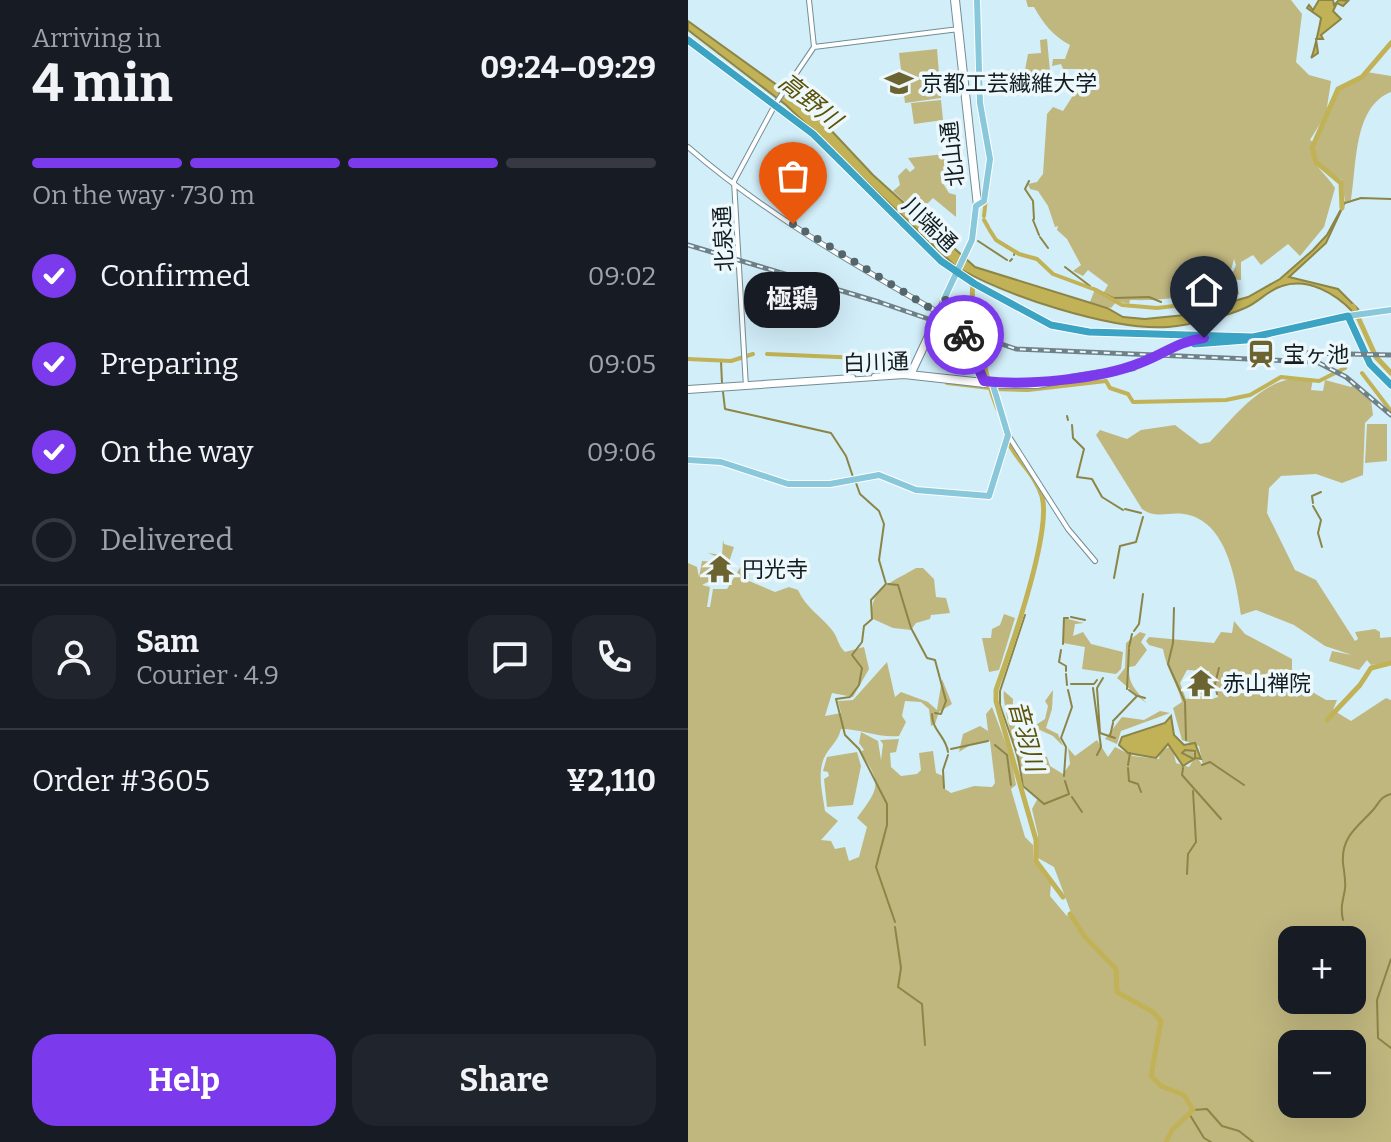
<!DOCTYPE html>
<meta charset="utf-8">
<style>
:root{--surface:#171b24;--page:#20242c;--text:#f1f3f6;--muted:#9ea1a6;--line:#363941;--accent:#7c3aed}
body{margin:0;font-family:Bitter,"Noto Sans JP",serif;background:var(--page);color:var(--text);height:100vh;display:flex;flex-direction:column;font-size:30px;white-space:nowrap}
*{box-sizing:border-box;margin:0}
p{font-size:26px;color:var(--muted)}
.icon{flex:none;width:44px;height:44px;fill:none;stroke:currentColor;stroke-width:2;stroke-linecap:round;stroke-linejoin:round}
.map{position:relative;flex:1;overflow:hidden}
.drawer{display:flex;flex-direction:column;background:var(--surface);width:688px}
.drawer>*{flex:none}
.fabs{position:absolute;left:590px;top:926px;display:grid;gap:16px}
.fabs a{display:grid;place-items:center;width:88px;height:88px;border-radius:16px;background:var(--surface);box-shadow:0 8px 32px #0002;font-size:40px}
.pin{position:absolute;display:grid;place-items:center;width:68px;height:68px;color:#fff;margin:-82px -34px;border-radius:50% 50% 50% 0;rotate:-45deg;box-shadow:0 0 8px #0007}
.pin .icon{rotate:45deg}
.courier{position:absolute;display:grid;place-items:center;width:80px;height:80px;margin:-40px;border:6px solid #7c3aed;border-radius:50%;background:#fff;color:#222;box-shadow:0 2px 10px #0007}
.bubble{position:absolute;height:56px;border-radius:24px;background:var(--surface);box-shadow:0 8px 32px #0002;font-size:26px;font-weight:700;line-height:56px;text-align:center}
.head em{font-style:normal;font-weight:700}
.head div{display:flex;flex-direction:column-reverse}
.head{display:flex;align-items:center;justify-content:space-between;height:136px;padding:0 32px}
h1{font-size:52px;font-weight:700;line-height:60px}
.bar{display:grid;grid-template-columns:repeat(4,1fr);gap:12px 8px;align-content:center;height:96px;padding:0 32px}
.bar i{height:10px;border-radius:6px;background:var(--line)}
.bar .active{background:var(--accent)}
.bar p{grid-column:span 4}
.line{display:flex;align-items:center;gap:20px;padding:0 32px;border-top:2px solid var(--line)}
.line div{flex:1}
.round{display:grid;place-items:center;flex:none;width:84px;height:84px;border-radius:24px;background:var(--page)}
ol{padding:0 32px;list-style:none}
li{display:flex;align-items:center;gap:24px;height:88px}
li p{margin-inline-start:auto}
li .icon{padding:8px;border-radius:50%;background:var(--accent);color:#fff;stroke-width:4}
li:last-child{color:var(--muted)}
li i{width:44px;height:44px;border:4px solid var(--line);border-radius:50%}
.primary-button{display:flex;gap:16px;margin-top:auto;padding:16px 32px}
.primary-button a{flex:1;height:92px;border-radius:24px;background:var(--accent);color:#fff;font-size:32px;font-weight:700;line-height:92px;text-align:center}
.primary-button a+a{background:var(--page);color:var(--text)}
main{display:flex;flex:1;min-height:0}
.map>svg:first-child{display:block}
</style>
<main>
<section class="drawer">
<div class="head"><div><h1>4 min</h1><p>Arriving in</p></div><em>09:24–09:29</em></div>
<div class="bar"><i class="active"></i><i class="active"></i><i class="active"></i><i></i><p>On the way · 730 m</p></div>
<ol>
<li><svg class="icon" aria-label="check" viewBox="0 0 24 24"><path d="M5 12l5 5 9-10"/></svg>Confirmed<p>09:02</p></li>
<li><svg class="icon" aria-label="check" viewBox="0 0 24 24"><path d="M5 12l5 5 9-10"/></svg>Preparing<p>09:05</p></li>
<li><svg class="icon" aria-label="check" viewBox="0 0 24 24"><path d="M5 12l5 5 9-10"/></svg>On the way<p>09:06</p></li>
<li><i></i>Delivered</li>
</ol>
<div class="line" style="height:144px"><a class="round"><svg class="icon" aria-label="person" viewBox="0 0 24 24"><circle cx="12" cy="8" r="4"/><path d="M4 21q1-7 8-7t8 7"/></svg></a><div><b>Sam</b><p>Courier · 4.9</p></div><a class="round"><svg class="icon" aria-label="chat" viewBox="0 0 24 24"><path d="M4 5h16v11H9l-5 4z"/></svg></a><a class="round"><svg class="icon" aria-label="phone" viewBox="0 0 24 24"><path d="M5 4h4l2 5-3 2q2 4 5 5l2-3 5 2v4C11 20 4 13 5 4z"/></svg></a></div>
<div class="line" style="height:104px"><div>Order #3605</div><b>¥2,110</b></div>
<div class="primary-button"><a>Help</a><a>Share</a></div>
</section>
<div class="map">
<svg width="703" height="1142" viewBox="0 0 703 1142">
<rect width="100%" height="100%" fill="#d2eef9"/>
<path fill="#c0b77f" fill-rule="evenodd" d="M338,0H603L614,14L608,62L621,75L643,81L638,114L622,140L625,142C618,163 639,173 647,188L636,227L612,256L600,244L573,265L565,255L553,262V280L542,279L548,265L546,259L541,277C508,297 479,301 442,300L441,304L429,301L423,308L402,302L407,289L416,292L420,285L400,270L395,276L385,271L393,265L379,239L369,230L370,226L367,227L360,206L350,191L342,189L340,184L349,182L355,174L359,114L365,107L375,111L397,77L390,69H375L373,64L364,66L365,59H377L382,45C365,36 355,23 346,7H340Z
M359,39L362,71L358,72L359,87H350L349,75L325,79V70H337L340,54L353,53L352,40Z
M249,49L253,98L217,103L211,53Z
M679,72L703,76V92C665,107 669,165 663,200L657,202L654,180L631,165L624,149L649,92Z
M253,100L255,120L226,124L223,103Z
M257,154L256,185L261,193L268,195V217L245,198L237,206L242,211L238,215L244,222L242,225L205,191L212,185L210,176L218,168L222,172L227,168L220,158Z
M607,378L625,379L623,390L635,391L637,380L663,387L666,384L683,400L685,415L677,423L675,475L654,483L628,474L593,476L581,488L579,513L607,570L628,580L667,641L670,639L667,632L687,629L692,632V638L703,637V662L683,665L679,660L671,670L641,661L644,651L664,655L637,646L606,625L568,610L553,615C548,581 539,520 496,514C480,512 468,519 454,509L408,435L412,430L439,439L453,430L487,425L512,444L522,442C546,417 571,383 607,378Z
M679,424H699V461L677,463Z
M35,540L36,544L46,547L41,562H30L24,580L14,585L22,587L19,607H22L25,589H39L55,563L62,564L61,581L87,592L101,587L110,590C118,608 132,615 144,630C150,637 150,646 157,652L176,647L181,669L165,697L144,693L137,716L153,713L150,701L165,700L199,662L207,697L213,692L240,702L249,710L254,679L264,704L251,712L247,724L243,726L241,709L233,702L217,701L214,716L218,722L211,736C190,738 174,729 153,729C150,742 141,747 136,758C129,774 135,795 137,811L150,821L133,840L143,841L147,849L157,847L161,861L171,857L179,827L169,818C191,788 195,784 172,752L176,750L171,743L173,732L190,741L193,760L195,744L192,740L211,739L208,752L202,753L203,767L213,776L229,774L233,770L231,753L245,751L248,773L255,776L257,789L263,793L286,786L304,787L307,783L302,741L284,744L271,752L275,734L292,726L300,731L298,714L304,707L323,757L328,785L323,789L337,837L345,845L346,862L363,884L362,896L378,915L385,918L366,867L350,858V835L344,809L350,798C345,795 339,791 336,785C332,772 313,700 316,691L325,699V724H332L326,730L334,734L357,719L360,706L357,701L365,690L364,709L358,728L370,734L375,746L365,736L352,730L348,737L354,755L359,757L362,766L375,774L382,764L380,748L387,756L409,740L420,757L427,747L445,756L471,759L472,751L484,746L488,763L501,767L506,759L494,752L503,749L515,766L511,746L494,740L485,708L494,702C489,683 478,668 475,649L461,645L458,641L461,637L526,643L533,632L544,633L546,621L557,634L604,659V680L638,700H649L645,710L663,721L698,698L703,700V1142H0V563L9,567L11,577L14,561L27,562V556L20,553L34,555ZM499,670L521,671L530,697L524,699L521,689H509L514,696L498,699L492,683ZM604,940H664V1000H604ZM604,1044H664V1104H604Z
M228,568H235L246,579L248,597L258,598L262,613L243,615L242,619L228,623L223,630L205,628L185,619C179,589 205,582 228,568Z
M316,614L327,618L311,670L301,672L294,638H303L304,629L312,625Z
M376,618L396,623L387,624L385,636L395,632L403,644L435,652L433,669L428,674L394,669L397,647L375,643Z
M452,632L458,634L453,642L459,650L447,666L441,667C440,685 449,690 458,703L429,678L437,668L438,643Z
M472,711L482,713L433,731L429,744L417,739L434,717L456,720Z
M169,752L173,766L165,805L139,807L136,779L141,776L140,772L135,771L139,757Z"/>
<path fill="#c1b257" stroke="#8c8546" stroke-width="2" d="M631,0H645L646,5L651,0L660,1L655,6L649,3L645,11L653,19L633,35L635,39H628L630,53L623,58C625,56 632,25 633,18L619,8L621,5L625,10Z
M0,21L125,111L185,175L287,267L419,308L435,317L457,319L497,315L560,297L592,279L625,250L639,235L657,202L638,243L601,277L650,289L670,309L665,312C648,294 620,277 594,286C580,290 570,303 557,308C537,317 502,325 480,327C426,331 312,295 266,265L98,105L0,30Z
M483,716L486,735L496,745L507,743L513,759L507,758V751L497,750L494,753L506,759L495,766L480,744L468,758L440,753L431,745L434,737L477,723Z"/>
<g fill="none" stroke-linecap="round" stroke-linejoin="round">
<path stroke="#8c8546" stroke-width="2" d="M341,181L337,189L345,201L346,219
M657,203L673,198L703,199
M345,220L351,235
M352,237L360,248
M290,241L319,260
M326,255L327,252
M322,261L324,259
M377,267L402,286
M405,288L425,298L461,297L473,302
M33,361L34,383
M35,392L37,409L143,433L158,456L165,477
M379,416L380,420
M384,425L385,438L396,449L389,477L404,479L414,497L435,510
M168,483L172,494L191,511L196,524L191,560L198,584L183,600L184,619L176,626L174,642L164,655L174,668L171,685L162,697L148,699L157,735L171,749L199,804V825L188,867L207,922
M625,503L624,496L633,492
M625,506L633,520L630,533L634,547
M437,509L453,513
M426,578L432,546L448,542L455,517
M200,584L210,585L223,628L239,658L247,660L258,701L253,714L247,713
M486,608L485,643L480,664L497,702L498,740
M337,615L312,691V705L330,757L335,786L356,804L381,794L377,781
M383,617L397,620
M446,631L451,624L455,594
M375,644L376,618H380
M441,647L444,634
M373,650L371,662L378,666V671
M378,674L379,685
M415,678L409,688L412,733L427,738
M383,684H406L409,680
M405,688L413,747L409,755
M439,689L441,649
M529,694L527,684L531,668
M450,696L457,698
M244,714C244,731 258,736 260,752
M425,721L449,696L441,690
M422,736L425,723
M307,745L319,755L323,785
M263,749L300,741
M440,765L442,753
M514,765L522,762L556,785
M440,768L441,781L450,784L453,792
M495,768L494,775L533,819
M376,776L378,747L373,738L384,707L380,690
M256,788L255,770L260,755
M384,797L394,812
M499,874L500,854L508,842L505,791
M655,920C652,907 655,901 657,889C658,880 656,872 655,863C653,836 670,827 685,810C692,802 692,797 703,794
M207,927L213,968L210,987L234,1004L237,1045
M703,959L689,1000L690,1038L703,1048
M505,1110L519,1109L534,1126L551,1131L565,1142
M502,1115L516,1138L523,1142"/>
<path stroke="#c1b257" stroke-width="4" d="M296,216L298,198
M296,220L300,227
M301,229L308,240L331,254L349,259L365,274L408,290L434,305L469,308L520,302L549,293
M79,354L173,358L207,370
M0,359L43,361L65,354
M674,373L703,411
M259,383L302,388
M307,389L340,390L418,381L422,388L440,394L445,402L538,400L562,395L593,377L631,381L657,368"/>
<path stroke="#c1b257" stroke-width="5" d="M654,208L653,183L628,162L624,148L650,89L674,77L703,43
M285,283C281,310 299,383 310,409
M665,306L688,357L703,373
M318,437C327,459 347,473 354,496C364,533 322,651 308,690V701L348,840V861L375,897
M639,720L672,685L683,668L703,663
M382,914L397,937L428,969L429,992L465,1012L473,1021L463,1076L473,1086L496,1095L505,1110L484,1130L478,1142"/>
<defs>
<path id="minor" d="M265,0L288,206
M269,0L291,204
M126,47L271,29
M0,147C76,213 165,264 253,314
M221,374L256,299
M224,375L259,301
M186,376L221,373L296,381
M382,377L413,372
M304,382L335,384L373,379
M306,386H349L446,368
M58,387L46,181L88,103L126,47L121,0
M0,388L165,377
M0,391L216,376L297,385
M320,435L380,529L407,561"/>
<path id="major" d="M289,0L292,103L302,159L296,201L288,206L284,240L256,299L267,306L284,361L296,383
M660,316L703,310
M0,460L33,462L100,484H142L191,475L228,490L301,496L320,435L304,382L296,381"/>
<path id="highway" d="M0,40L125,134L253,261L287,284L363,325L401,332L565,337L660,316L682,364L703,385
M504,336L506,344L571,339"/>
</defs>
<use href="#minor" stroke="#738d96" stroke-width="6"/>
<use href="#major" stroke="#fff" stroke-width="8"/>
<use href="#highway" stroke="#fff" stroke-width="9"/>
<use href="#minor" stroke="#fff" stroke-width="4"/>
<use href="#major" stroke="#89c8db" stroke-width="6"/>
<use href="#highway" stroke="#3ba3c3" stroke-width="7"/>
<defs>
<path id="rail" d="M0,245L191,302L328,349L629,362L658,377L703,415
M619,353L703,355"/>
</defs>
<use href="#rail" stroke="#6f8188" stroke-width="5"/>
<use href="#rail" stroke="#edf8fd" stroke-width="2" stroke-dasharray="6" stroke-linecap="butt"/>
<defs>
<path id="minor-bridge" d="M445,366L494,343L516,338"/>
</defs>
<use href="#minor-bridge" stroke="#738d96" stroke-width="6" stroke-linecap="butt"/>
<use href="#minor-bridge" stroke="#fff" stroke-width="4"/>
</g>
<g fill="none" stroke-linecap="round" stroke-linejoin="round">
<path stroke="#55666b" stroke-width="8" stroke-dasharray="0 14.4" d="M105,224L250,313L256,299L267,306L276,335"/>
<path stroke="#7c3aed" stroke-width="10" d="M276,335L296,381C338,386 412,379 452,363C474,355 491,341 516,338"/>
</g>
<defs>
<symbol id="university-bare" viewBox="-9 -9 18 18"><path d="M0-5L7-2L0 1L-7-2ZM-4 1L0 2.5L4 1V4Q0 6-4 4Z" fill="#6c6430" stroke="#edf8fd" stroke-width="2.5" paint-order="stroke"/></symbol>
<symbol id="station-bare" viewBox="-9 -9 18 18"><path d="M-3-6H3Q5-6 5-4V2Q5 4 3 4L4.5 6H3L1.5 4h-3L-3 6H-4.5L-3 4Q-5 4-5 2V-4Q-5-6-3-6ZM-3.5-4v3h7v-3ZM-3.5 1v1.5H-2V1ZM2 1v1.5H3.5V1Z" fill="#6c6430" stroke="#edf8fd" stroke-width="2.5" paint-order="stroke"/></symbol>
<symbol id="temple-bare" viewBox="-9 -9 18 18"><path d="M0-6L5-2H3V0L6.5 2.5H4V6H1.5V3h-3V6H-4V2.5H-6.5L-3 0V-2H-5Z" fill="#6c6430" stroke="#edf8fd" stroke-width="2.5" paint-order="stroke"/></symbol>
</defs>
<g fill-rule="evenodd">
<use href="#university-bare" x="191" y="63" width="40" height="40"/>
<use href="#station-bare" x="553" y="334" width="40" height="40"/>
<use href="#temple-bare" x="12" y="549" width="40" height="40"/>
<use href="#temple-bare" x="493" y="663" width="40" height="40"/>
</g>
<g text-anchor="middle" stroke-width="7" stroke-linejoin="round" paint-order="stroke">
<g font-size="22" fill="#121c1f" stroke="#edf8fd" text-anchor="start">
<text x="233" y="91">京都工芸繊維大学</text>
<text x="595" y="362">宝ヶ池</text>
<text x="54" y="577">円光寺</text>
<text x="535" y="691">赤山禅院</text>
</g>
<g font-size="22" fill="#121c1f" stroke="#edf8fd">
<text transform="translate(264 154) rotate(-96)" y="8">北山通</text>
<text transform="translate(242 224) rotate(44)" y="8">川端通</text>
<text transform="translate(35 239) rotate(-93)" y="8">北泉通</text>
<text transform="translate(188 362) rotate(-2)" y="8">白川通</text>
</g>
<g font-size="24" font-style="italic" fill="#5c5209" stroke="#edf8fd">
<text transform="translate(122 101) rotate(39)" y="8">高野川</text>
<text transform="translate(338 736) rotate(75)" y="8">音羽川</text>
</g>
</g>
</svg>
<div class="fabs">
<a>+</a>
<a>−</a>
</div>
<div class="pin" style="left:105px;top:224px;background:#ea580c"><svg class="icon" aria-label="bag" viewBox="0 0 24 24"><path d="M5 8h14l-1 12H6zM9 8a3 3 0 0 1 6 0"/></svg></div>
<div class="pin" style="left:516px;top:338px;background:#1f2937"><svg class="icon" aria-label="home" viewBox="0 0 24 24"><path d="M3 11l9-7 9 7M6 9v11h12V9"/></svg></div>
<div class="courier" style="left:276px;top:335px"><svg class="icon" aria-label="bike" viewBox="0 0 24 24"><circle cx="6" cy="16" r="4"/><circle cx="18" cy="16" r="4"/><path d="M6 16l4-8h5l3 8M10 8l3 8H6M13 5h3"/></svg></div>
<div class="bubble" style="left:56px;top:272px;width:96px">極鶏</div>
</div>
</main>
